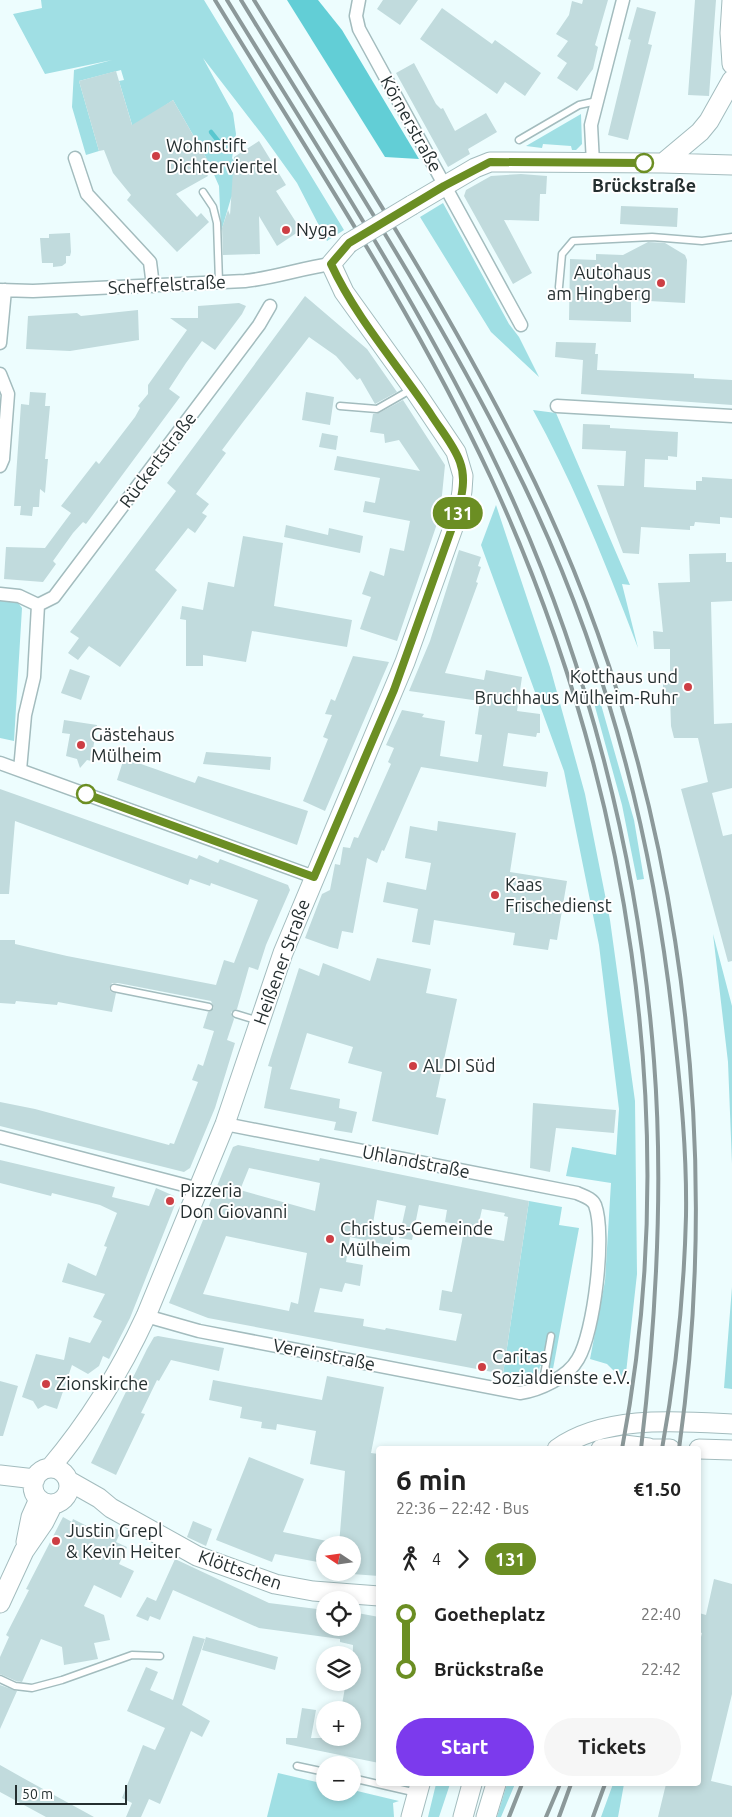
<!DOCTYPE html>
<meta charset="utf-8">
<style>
:root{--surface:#fff;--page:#f6f6f6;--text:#222;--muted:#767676;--accent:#7c3aed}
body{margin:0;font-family:Ubuntu,sans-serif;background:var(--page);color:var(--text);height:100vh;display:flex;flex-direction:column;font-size:19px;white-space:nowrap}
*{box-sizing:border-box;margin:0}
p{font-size:16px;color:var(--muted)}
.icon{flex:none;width:28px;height:28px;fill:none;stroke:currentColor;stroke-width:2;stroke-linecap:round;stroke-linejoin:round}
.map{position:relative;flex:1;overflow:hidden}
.sheet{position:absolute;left:376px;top:1446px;width:325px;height:340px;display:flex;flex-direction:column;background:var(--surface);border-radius:5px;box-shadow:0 2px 8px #0003}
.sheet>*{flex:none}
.badge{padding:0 10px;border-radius:16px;font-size:18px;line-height:32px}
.needle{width:32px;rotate:283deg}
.controls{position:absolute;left:316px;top:1536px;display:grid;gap:10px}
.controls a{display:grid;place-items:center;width:45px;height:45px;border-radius:50%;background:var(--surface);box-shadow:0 2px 8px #0003;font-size:25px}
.scale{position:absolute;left:15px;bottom:12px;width:112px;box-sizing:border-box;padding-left:5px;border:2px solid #252f30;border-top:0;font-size:14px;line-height:18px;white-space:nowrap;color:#252f30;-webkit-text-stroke:4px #fff;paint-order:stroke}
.map>.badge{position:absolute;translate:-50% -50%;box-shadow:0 0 0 2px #fff}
.legs{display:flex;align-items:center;gap:8px;height:55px;padding:0 20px;font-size:16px}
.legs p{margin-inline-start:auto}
.headline{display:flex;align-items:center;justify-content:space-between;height:85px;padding:0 20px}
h1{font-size:28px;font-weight:700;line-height:38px}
.action{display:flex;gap:10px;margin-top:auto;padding:10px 20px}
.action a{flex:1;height:58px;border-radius:30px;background:var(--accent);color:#fff;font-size:20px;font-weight:700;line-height:58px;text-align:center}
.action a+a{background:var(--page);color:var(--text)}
ul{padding:0 20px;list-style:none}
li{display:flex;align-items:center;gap:18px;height:55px;font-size:19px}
li i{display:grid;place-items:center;width:8px;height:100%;margin:0 6px;background:currentColor}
li i::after{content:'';width:12px;height:12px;margin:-6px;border:4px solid;border-radius:50%;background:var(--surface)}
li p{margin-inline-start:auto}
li:first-child i{background:linear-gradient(#0000 50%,currentColor 0)}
li:last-child i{background:linear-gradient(currentColor 50%,#0000 0)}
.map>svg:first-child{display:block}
.green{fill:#a0dfe4}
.forest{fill:#62ced6}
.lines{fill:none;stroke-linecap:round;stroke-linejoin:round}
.stream{stroke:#5ac7cf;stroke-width:4.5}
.building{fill:#c1dbdd;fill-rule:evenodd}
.lane-casing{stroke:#a3bcbe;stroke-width:9}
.street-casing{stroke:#a3bcbe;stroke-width:15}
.secondary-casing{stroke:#a3bcbe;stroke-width:21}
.lane{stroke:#fff;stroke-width:6}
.street{stroke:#fff;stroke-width:12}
.secondary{stroke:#fff;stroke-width:19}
.rail{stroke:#8c999a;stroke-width:4}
.secondary-bridge-casing{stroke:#a3bcbe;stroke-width:21;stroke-linecap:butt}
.secondary-bridge{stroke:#fff;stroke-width:19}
.line-1-casing{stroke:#fff;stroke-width:11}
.line-1{stroke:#6b8e23;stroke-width:8}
.poi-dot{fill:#cd3e44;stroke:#fff;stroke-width:2}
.stop-1-dot{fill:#fff;stroke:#6b8e23;stroke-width:2.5}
.labels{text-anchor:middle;stroke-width:4;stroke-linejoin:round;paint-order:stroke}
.street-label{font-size:18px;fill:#252f30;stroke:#fff}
.poi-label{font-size:18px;fill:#252f30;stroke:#fff;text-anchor:start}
.stop-label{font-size:18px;font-weight:bold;fill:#252f30;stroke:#fff}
</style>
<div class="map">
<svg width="732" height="1817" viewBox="0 0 732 1817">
<rect width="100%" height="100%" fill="#edfdfe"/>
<path class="green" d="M41 0H204L344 230 327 241 297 183 264 137 203 58 233 113 236 134 232 158 244 178 231 198 221 232 219 186 208 161 173 100 133 128 119 81 124 80 121 70 79 81 99 151 86 155 72 107 74 70 112 60 45 74 13 14 42 8Z
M581 114 582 144 576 150H572L571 146 543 144 542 148 526 146Z
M443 203 509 324 519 337 539 377 491 332 420 217Z
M533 410 556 413 630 585 622 584 638 648C607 567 575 486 533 410Z
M496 505 550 667 585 794 610 920 635 1101 637 1274 625 1382 607 1364 590 1359 605 1281 611 1183 566 1176 572 1147 616 1155 619 1109 599 945 564 771 481 545Z
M0 599 16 600 22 608 14 741 0 738Z
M600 701 634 820 644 879 637 880 622 805 594 703Z
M713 934 732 1006V1164L728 1062Z
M529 1201 562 1207 559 1225 579 1228 553 1369 540 1366 538 1375 532 1380 503 1374Z
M732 1287V1389L724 1388Z
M278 1773 325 1784V1792H352L353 1790 399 1801 393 1803 394 1817H267Z
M436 1784H450L439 1817H428Z
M507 1784H515L501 1817H497Z
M613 1784H624L618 1817H601Z"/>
<path class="forest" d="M287 0H318L342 30 419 159 385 157Z"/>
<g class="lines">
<path class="stream" d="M211 132 219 142"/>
</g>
<path class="building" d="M383 0H418L400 25 377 9Z
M583 0H608L595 45 598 47 593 69 577 91 557 78 567 63 557 56 568 41 556 34 569 15 572 1 582 4Z
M695 0H716L709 96 688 95Z
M637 7 656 12 648 44 652 45 628 140 608 135 631 40 628 39Z
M442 8 492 44 495 40 541 73 525 96 505 82 497 94 420 39Z
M414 63 436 104 441 109 443 108 455 131 486 113 497 132 468 149 470 154 448 167 396 73Z
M116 71 132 125 173 100 208 161 202 165 208 176 176 194 197 217 201 213 209 222 177 252 127 200 131 195 113 173 104 150 99 151 79 81Z
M259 141 286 185 276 191 301 230 277 246 259 216 260 254 223 255 222 228 228 210 230 215 234 157Z
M521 174 547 176 546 194H540L539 221 504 220 532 273 513 284 464 196 466 190 491 176Z
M621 206 678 208 677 227 620 224Z
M70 233 71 252 70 256H66V263L62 266 53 267V263H42L40 238H49V234Z
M648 242 665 243 685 255 687 260 685 303 631 300V322L569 320 570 259 596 260V254L623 255Z
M305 296 367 349 397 392 375 404 360 378 357 380 336 356 309 337 243 422 222 450 226 453 196 494 209 504 202 513 207 516 195 533 188 528 155 570 177 590 120 667 89 646 78 660 68 653 79 638 70 632 176 491 167 483Z
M239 303 246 306 242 314 215 350 202 341 186 363 169 389 180 397 86 524 83 522 73 533 53 561 56 564 43 582 4 579 6 547 45 548 71 513 61 506 96 461 99 464 135 417 140 408 138 406 148 394V385L187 330 170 318H198V306Z
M138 310 139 340 70 351 26 349 28 316 77 313 81 316Z
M556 342 596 343 595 354H598L597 370 694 374V378L732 380V405L581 394 583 360 555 357Z
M30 392 46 393 45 406H50L45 459H48L45 493 40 489 39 507H33L32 516 20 515 21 506H14L21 404 29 405Z
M306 392 334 397 330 425 302 420Z
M403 400 445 465 440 515 397 641 360 629 371 597 362 594 370 571 384 576 390 548 404 551 410 521 363 512 365 501 375 503 380 478 334 470 337 456 420 471 399 440 385 443 384 434 370 432 373 414 379 413Z
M583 424 610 425V428L678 432 677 457 668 456V460L645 459 644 487 696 490V481H702V477L732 479V518L720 517V524L695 522 694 526H690V530L641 527 639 554 623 553 597 485 624 486 626 451 582 449Z
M322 433 338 436 336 450 319 447Z
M286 525 328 535 329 528 363 536 360 553 284 537Z
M243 536 283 543 274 606 352 620 347 647 252 631 246 662 203 655V666H186V620L180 619 182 606 203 610 208 582 234 587Z
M459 550 481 557 478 566 481 567 476 582 478 583 445 673 484 680 486 670 522 677 517 711 540 714V733H537L536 737 508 733 503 766 548 772 546 787 421 767 384 851 382 850 377 863 367 858 353 933 342 931 338 949 330 947 305 938 322 894 330 890 335 864 340 865 343 847 350 848 354 837 358 838 391 764 388 762 394 748 386 745 402 710 424 714 422 717 445 721 440 756 478 762 482 735 475 734 480 701 409 691 430 641Z
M726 553V562H732V601L711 602 714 724 732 723V788L712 793 723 836 732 834V961L728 962 681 789 708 782 698 738H674L671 726 670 696H663V677H670V649H654L653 631 663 632 658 583 690 582 689 554Z
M353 656 389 662 325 811 303 801 328 739 323 737 332 715 325 714 331 699 335 701Z
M70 669 90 676 81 700 61 693Z
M64 720 97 725 91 761 87 760 80 768 77 759 66 756 70 734 62 733Z
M206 752 271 757 270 770 203 764Z
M124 758 195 783 198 776 308 811 297 845 117 780Z
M0 789 197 859 199 855 218 863 220 859 288 885 290 890 266 945 258 970 249 967 237 1009 231 1012 234 1019 227 1040 235 1043 215 1108 190 1168 184 1172 0 1126V1102L35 1109 169 1145 170 1143 174 1144 198 1082 192 1080 198 1064 203 1066 214 1031 203 1028 208 1012 214 1008 211 1001 118 983H112L109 988 111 992 116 993 112 1012 58 1002 57 1005 16 1001 15 1004 0 1003V940H15V944L67 956 216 985 224 960 234 963 258 900 211 883 210 886 190 879 188 885 15 821 9 894H0Z
M438 821 516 833 510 872 567 881 557 940 550 939 548 950 513 945 515 933 434 920 430 945 412 942 418 909 383 902 387 882 426 890 431 863 405 858 410 826 437 831Z
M377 958 431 969 426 993 457 999 436 1097 446 1099 438 1135 372 1121 382 1072 348 1063 353 1047 307 1033 290 1089 340 1099 339 1108 357 1112 352 1133 334 1130 336 1122 264 1108 272 1067 268 1066 299 968 319 976 323 963 370 981Z
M533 1103 616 1110 614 1133 556 1128 550 1172 530 1168Z
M238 1145 319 1161 320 1158 529 1201 503 1374 208 1318 169 1303 233 1147ZM249 1168 320 1183 315 1211 240 1190ZM377 1200 406 1206 399 1238 412 1240 419 1205 447 1210 445 1222 465 1226 452 1292 442 1290 439 1310 462 1314 456 1341 386 1328 385 1330 363 1326 364 1319 314 1312 320 1288 342 1292 345 1283 360 1286 363 1265 346 1262 350 1237 392 1246 394 1233 372 1229ZM482 1209 505 1213 504 1216 508 1217 504 1241 476 1236ZM226 1236 307 1253 298 1304 291 1302 289 1311 203 1294Z
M0 1160 115 1187 112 1197 149 1206 156 1188 174 1196 176 1202 130 1318 109 1359 103 1356 99 1366 88 1374 72 1365 57 1409 45 1405 38 1409 33 1401 22 1397 36 1354 64 1360 69 1337 90 1343 102 1321 93 1317 105 1294 62 1282 68 1263 96 1276 107 1247 104 1246 117 1213 100 1205 52 1193 51 1196 0 1183Z
M158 1336 224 1348 219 1371 171 1360 159 1381 157 1380 141 1413 145 1414 116 1475 91 1463 147 1349 154 1337Z
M327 1376 384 1387 371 1453 379 1454V1576L352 1574V1545H339L345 1471 310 1464 316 1431 277 1424 276 1430 261 1428 262 1422 240 1418 242 1407 209 1400 213 1380 322 1400Z
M0 1381 18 1386 3 1436H0Z
M249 1457 304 1479 283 1532 327 1541 323 1563 275 1554 272 1562 216 1540Z
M63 1517 72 1522 73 1519 103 1534 107 1525 121 1531 116 1542 127 1547 119 1564 134 1571 121 1598 94 1585 84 1606 104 1615 110 1640 94 1643 98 1659 64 1665 62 1647 41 1639 22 1682 16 1681 0 1674V1657L9 1637 6 1635 29 1590 26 1589Z
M193 1521 212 1529 206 1546 187 1537Z
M175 1559 269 1603 325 1610V1628H352V1612L379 1617V1763L286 1744V1738H297L302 1708 316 1710 311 1738H352V1710H341L346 1682H352L353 1645 340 1642V1639L259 1628 173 1590 160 1620 150 1616 148 1621 136 1616 147 1597 156 1601Z
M714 1579 732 1584V1694L711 1781 732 1786V1817H658L666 1784H699V1645L702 1633 699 1632V1613L706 1615Z
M193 1636 205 1639 182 1705 210 1721 202 1737 191 1731 160 1804 149 1799 141 1817H126L132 1803 122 1798 143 1745 155 1750 165 1728 127 1711 146 1667 158 1672 150 1690 173 1700Z
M206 1637 278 1657 275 1670 202 1650Z
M0 1685 17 1691 0 1729Z
M0 1765 23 1778 94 1817H46L0 1792Z"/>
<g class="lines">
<defs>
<path id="lane" d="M519 140 579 105 597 101
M203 192 213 207 217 223 219 282
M559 287 562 254 573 241 652 237 702 241 732 237
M340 406 377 409 412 389
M114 988 209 1007
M236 1014 259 1021
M542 1386 551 1336
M0 1679 15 1686 32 1688 62 1680 132 1655 160 1656
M297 1766 325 1772
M352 1778 417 1793"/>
<path id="street" d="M359 0 356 16 359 29 521 325
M75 158 87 194 150 262 153 286
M593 163 591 125 623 0
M0 290 33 291 245 281C274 278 302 268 331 264
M0 343 5 290
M0 374 8 394 3 459 0 466
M557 406 732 416
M0 594 19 596 38 605 34 677 25 715 20 770
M38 605 54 597 259 325 270 306
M0 763 314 877
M0 1137 199 1189
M146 1316 199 1331 520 1393C540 1390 568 1377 578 1359 594 1333 606 1234 595 1205 592 1198 583 1196 577 1193L225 1124"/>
<path id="secondary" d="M732 0 730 33 732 64
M663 163 700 132 709 121 732 80
M412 205 475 168 490 162 663 163 732 165
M557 1449C605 1415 676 1421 732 1424
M601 1449 624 1445 649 1448
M646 1449H670
M699 1449 732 1450
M50 1468C88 1423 121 1370 146 1316L225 1124 283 953 405 662 459 511 462 491 463 476 456 452 415 391 344 292 331 264 349 243
M33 1486a18 18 0 1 1 36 0a18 18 0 1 1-36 0Z
M0 1475 35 1479
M69 1481 99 1498 111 1508 197 1556 275 1584 313 1591 379 1596
M26 1542 31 1517 39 1499
M0 1603 24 1551 44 1522 53 1504
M411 1817 420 1784
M463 1817 472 1784
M486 1817 496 1784"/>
</defs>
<use href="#lane" class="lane-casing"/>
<use href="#street" class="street-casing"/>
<use href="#secondary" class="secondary-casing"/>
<use href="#lane" class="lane"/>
<use href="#street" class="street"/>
<use href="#secondary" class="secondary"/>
<path class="rail" d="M215 0C310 156 414 312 491 478 629 778 684 1122 622 1449
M227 0C321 154 422 307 499 470 586 654 639 859 654 1061 664 1190 656 1321 641 1449
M241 0C334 153 433 303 513 463 602 640 653 834 674 1030 681 1092 687 1154 686 1216 684 1295 676 1372 662 1449
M254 0C346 150 443 298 522 456 674 759 726 1115 679 1449
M509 1817 522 1784
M546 1817 560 1784
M559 1817 571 1784
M593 1817 605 1784"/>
<defs>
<path id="secondary-bridge" d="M349 243 412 205"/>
</defs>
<use href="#secondary-bridge" class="secondary-bridge-casing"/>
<use href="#secondary-bridge" class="secondary-bridge"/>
</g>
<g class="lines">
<defs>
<path id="line-1" d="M86 794 314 877 394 690 458 511C462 495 466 478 460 462 454 445 440 429 430 413 397 364 356 318 331 264L349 243 444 186 490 162 644 163"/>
</defs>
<use href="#line-1" class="line-1-casing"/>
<use href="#line-1" class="line-1"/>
</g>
<g class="poi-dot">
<circle cx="156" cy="156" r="5"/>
<circle cx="286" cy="230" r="5"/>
<circle cx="661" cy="283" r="5"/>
<circle cx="688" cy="687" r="5"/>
<circle cx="81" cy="745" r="5"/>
<circle cx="495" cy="895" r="5"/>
<circle cx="413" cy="1066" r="5"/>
<circle cx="170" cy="1201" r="5"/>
<circle cx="330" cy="1239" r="5"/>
<circle cx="482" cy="1367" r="5"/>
<circle cx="46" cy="1384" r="5"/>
<circle cx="56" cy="1541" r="5"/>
</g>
<g class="stop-1-dot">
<circle cx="644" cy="163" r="9"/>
<circle cx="86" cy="794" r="9"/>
</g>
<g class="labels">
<g class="street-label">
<text transform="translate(411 124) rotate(61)" y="6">Körnerstraße</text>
<text transform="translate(167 285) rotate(-3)" y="6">Scheffelstraße</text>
<text transform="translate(158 460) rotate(-53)" y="6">Rückertstraße</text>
<text transform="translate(282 962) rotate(-70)" y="6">Heißener Straße</text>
<text transform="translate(416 1162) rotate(11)" y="6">Uhlandstraße</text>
<text transform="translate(324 1355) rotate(11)" y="6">Vereinstraße</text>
<text transform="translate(240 1570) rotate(19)" y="6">Klöttschen</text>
</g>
<g class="poi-label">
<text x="166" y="152">Wohnstift<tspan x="166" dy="21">Dichterviertel</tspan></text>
<text x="296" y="236">Nyga</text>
<text x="651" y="279" text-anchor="end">Autohaus<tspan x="651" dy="21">am Hingberg</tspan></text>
<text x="678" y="683" text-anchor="end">Kotthaus und<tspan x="678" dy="21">Bruchhaus Mülheim-Ruhr</tspan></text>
<text x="91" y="741">Gästehaus<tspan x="91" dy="21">Mülheim</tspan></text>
<text x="505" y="891">Kaas<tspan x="505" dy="21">Frischedienst</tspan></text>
<text x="423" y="1072">ALDI Süd</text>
<text x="180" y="1197">Pizzeria<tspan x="180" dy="21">Don Giovanni</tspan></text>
<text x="340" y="1235">Christus-Gemeinde<tspan x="340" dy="21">Mülheim</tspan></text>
<text x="492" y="1363">Caritas<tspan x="492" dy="21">Sozialdienste e.V.</tspan></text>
<text x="56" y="1390">Zionskirche</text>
<text x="66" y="1537">Justin Grepl<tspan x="66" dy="21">&amp; Kevin Heiter</tspan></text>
</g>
<g class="stop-label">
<text x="644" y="192">Brückstraße</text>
</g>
</g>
</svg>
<div class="controls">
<a><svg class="needle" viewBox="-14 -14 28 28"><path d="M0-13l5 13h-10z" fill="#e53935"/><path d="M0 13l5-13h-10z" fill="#767676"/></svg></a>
<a><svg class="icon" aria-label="locate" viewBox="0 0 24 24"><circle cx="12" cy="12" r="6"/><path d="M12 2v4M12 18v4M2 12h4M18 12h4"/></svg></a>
<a><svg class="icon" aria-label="layers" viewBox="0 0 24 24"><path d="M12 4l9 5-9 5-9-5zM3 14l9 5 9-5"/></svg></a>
<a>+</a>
<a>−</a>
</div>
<div class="scale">50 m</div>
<b class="badge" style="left:458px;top:513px;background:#6b8e23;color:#fff">131</b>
<section class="sheet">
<div class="headline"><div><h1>6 min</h1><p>22:36 – 22:42 · Bus</p></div><b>€1.50</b></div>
<div class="legs"><svg class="icon" aria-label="walk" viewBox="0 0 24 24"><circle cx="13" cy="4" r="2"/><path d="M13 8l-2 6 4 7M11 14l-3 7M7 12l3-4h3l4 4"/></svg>4<svg class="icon" aria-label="forward" viewBox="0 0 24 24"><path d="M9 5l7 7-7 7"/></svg><b class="badge" style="background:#6b8e23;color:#fff">131</b></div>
<ul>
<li><i style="color:#6b8e23"></i><b>Goetheplatz</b><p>22:40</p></li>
<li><i style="color:#6b8e23"></i><b>Brückstraße</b><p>22:42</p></li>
</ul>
<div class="action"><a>Start</a><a>Tickets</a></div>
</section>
</div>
